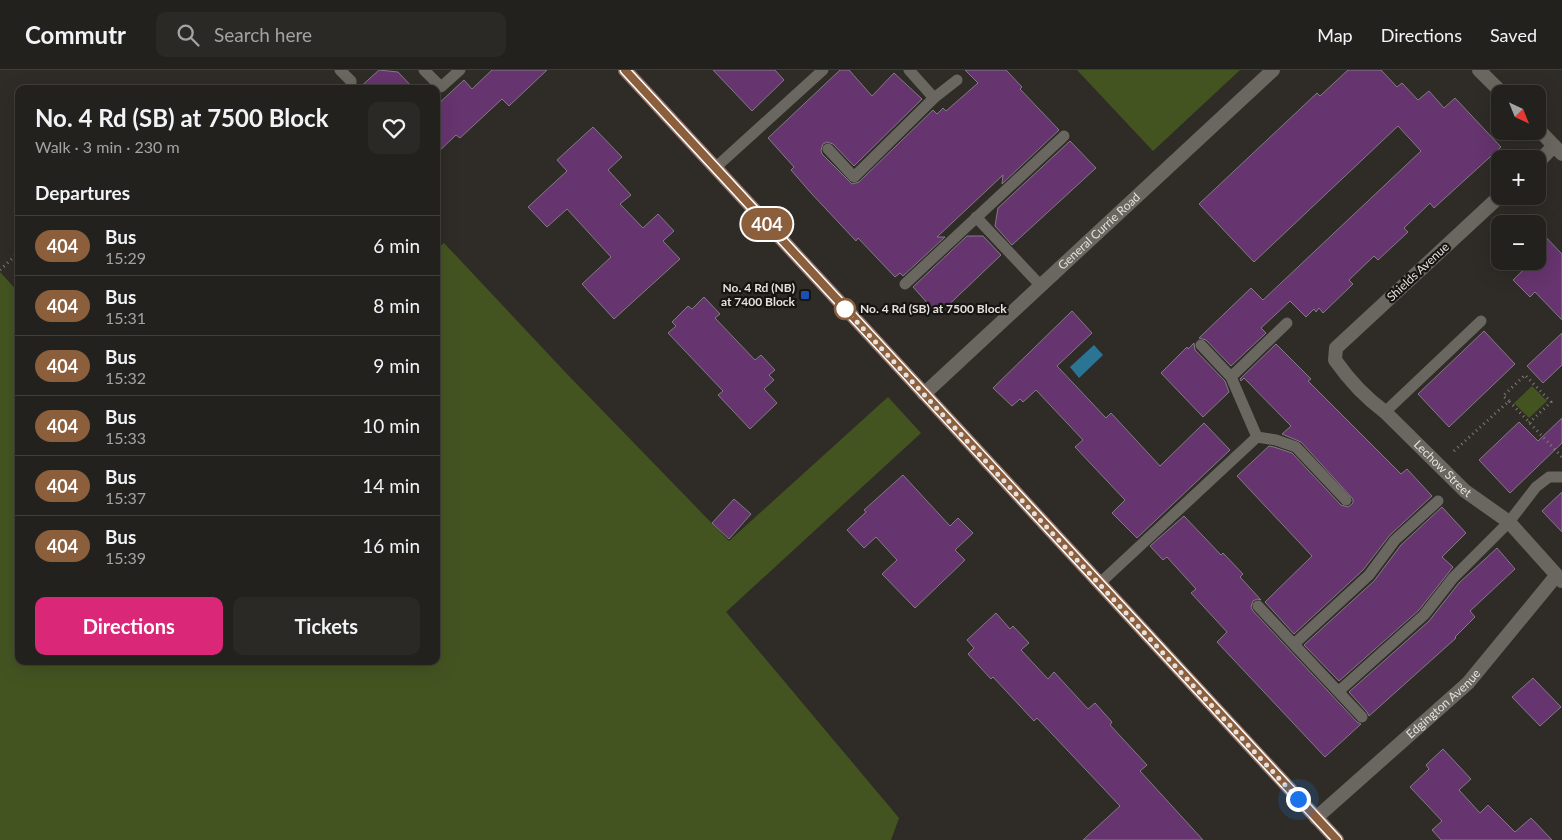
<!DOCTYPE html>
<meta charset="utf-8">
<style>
:root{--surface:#23211d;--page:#2b2926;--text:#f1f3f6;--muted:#a3a3a4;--line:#403e3b;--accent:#db2777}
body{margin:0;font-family:Lato,sans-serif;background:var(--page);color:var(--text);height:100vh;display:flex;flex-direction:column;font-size:19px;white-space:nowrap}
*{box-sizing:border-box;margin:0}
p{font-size:16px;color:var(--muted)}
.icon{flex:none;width:28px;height:28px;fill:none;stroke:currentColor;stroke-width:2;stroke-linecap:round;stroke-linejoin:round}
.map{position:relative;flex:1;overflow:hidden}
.details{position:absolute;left:15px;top:15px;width:425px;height:580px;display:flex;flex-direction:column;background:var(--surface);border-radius:10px;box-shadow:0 5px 20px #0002,0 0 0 1px var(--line)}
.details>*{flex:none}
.badge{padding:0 10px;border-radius:16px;font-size:18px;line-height:32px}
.needle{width:32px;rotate:137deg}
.buttons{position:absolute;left:1491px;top:15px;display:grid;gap:10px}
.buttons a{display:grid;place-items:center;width:55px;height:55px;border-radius:10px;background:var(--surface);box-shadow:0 5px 20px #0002,0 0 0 1px var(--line);font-size:25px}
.you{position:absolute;width:25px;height:25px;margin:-12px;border:4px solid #fff;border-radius:50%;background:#1a73e8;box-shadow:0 0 0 8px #1a73e833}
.map>.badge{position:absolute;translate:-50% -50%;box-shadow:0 0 0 2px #fff}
h2{padding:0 20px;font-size:19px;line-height:45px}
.round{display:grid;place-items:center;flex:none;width:52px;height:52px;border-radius:10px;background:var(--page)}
.headline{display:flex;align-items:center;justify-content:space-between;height:85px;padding:0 20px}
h1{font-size:24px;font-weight:700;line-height:38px}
.action{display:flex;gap:10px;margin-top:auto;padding:10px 20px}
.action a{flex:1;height:58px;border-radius:10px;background:var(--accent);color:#fff;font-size:20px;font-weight:700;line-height:58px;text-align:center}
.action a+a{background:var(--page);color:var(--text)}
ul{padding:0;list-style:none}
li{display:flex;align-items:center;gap:15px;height:60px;padding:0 20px;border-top:1px solid var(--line)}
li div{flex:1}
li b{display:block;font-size:19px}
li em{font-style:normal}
li .badge{min-width:55px;font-weight:700;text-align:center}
header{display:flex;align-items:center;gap:30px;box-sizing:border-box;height:70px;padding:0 25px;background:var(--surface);border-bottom:1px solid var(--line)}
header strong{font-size:24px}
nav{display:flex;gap:28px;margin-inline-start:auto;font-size:18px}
.search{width:350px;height:45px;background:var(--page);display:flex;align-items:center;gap:12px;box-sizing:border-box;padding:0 18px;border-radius:10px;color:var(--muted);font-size:19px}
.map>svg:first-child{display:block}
.green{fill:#445421}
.water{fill:#2c7494}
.building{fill:#66346e;stroke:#817c82}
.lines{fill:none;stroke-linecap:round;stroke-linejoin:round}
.path{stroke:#7f7c78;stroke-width:3;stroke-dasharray:1 4;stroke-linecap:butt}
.service{stroke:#6a6660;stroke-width:11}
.minor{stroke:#6a6660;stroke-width:14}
.secondary{stroke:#937266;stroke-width:14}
.line-casing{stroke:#fff;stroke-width:11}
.line{stroke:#8b5e3c;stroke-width:8}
.walk{stroke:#e4e1de;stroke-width:5;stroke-dasharray:0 9}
.transit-dot{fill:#1a4fb4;stroke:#161512;stroke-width:2}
.stop-dot{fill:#fff;stroke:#8b5e3c;stroke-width:2.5}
.labels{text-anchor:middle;stroke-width:4.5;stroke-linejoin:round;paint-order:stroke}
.street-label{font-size:12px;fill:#e4e1de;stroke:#161512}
.poi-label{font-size:12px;font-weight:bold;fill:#e4e1de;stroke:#161512;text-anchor:end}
.stop-label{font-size:12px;font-weight:bold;fill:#e4e1de;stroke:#161512;text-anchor:start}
</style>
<header>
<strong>Commutr</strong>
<div class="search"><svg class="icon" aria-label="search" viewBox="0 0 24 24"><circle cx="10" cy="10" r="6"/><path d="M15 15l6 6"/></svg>Search here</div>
<nav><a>Map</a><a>Directions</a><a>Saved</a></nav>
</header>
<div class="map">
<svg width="1562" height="770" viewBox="0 0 1562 770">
<rect width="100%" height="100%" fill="#2f2c27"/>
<path class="green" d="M1077 0H1240L1153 81Z
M444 173 567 304 729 471 888 327 921 363 726 542 899 748 891 770H0V202L19 223V591H436V180Z
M1532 316 1547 331 1529 348 1514 333Z"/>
<path class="water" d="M1094 275 1103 285 1079 308 1070 297Z"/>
<path class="building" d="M379 0 398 2 414 19H358Z
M492 0H547L509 36 502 29 460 68 456 65 436 84V36L464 10 472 19Z
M713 0H775L784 10 752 41Z
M840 0H849L872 26 894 3 922 29 854 96 833 74 827 72 823 74 821 80 822 84 852 114 859 112 933 40 937 44 943 38 946 41 978 13 965 0H1006L1022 17 1020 19 1059 60 1002 114 1003 105 937 167H945L903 206 900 203 895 207 858 168 856 171 811 123 791 100 794 97 768 68Z
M1348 0H1381L1397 17 1402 13 1418 30 1429 21 1444 38 1455 28 1501 77 1434 138 1430 133 1404 158 1408 162 1378 190 1374 186 1349 210 1353 214 1323 243 1319 238 1316 242 1314 239 1306 247 1290 231 1261 258 1266 263 1231 296 1206 270 1199 268 1251 218 1263 230 1421 81 1398 56 1254 192 1199 134 1317 23 1320 26Z
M593 57 622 87 608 100 631 125 620 134 643 158 658 144 674 161 663 171 680 189 614 249 582 214 611 187 567 139 547 157 528 137 567 101 557 90Z
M1070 71 1096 98 1012 175 995 156 998 138Z
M1538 159 1562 184V250L1535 222 1530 227 1513 210 1533 191H1538Z
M967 166H983L1001 185 938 245 913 217Z
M704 227 720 244 715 248 755 290 761 285 775 300 769 305 774 310 764 319 777 333 750 359 718 325 723 321 668 263 676 256 672 252 688 236 692 239Z
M1072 241 1092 263 1057 296 1106 348 1111 343 1160 396 1204 353 1230 380 1137 468 1112 443 1125 430 1075 377 1083 370 1036 320 1023 332 1020 329 1012 336 993 318Z
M1484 261 1515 294 1449 357 1418 324Z
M1562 263V295L1543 313 1527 296Z
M1194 273 1195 280 1225 311 1229 322 1203 347 1161 303 1187 277 1188 279Z
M1276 274 1311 309 1308 311 1401 404 1407 399 1432 426 1390 465 1363 500 1294 564 1265 532 1312 486 1237 406 1269 376 1274 377 1292 383 1341 435 1348 437 1353 433V429L1301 372 1282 364 1291 356 1244 308 1241 311 1240 309Z
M1562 348V373L1510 423 1479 390 1519 352 1538 371Z
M903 405 950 456 958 448 973 463 955 480 965 490 915 538 882 504 897 490 876 467 864 478 847 460 866 442 864 440Z
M1562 422V462L1542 441Z
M734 429 751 444 729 469 712 453Z
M1442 437 1466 463 1442 487 1453 497 1419 540 1339 611 1304 575 1374 511 1401 475Z
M1184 446 1221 485 1223 483 1243 504 1240 507 1261 530 1257 529 1253 531 1251 537 1253 541 1357 652 1361 654 1325 687 1217 572 1227 562 1191 523 1196 519 1167 487 1163 490 1150 476Z
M1497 478 1515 499 1470 541 1475 547 1455 567 1456 568 1369 646 1367 642 1349 622 1429 551 1459 513Z
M996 543 1010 559 1013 556 1029 573 1021 580 1048 609 1054 602 1088 639 1095 633 1112 652 1110 655 1147 695 1140 701 1203 770H1083L1120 736 1037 648 1034 651 993 607 991 609 968 584 974 578 967 570Z
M1533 608 1561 637 1540 656 1512 627Z
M1443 679 1471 709 1459 720 1480 743 1488 735 1515 762 1531 748 1552 770H1441L1432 760 1442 751 1410 717 1429 699 1426 695Z"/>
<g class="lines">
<path class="path" d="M190 19 195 14
M0 200 19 182
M1509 331 1503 326 1525 305 1551 332 1529 353
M1454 381 1509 331 1562 387"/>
<path class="service" d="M340 0 351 11V19
M424 0 441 17 460 0
M909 0 934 28
M828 79 854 107 934 28 957 10
M715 98 823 0
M976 147 1041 216
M905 214 1064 66
M1201 275 1231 307 1257 367 1276 370 1296 377 1346 430
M1231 307 1287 253
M1385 342 1481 251
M1100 513 1257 367
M1258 536 1362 647
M1294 574 1369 505 1395 470 1438 431
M1339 621 1424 545 1453 508 1509 452 1536 417 1549 407H1562"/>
<g class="minor">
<path d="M1479 0 1503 24"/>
<path d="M1538 59 1562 84"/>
<path d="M1538 92 1554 76"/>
<path id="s1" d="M1500 126 1336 278 1335 290C1349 310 1366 328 1385 342L1465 421 1509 452 1562 511"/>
<path id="s2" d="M924 324 1273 0"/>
<path id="s3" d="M1316 748 1468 613 1556 506"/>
</g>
<path class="secondary" d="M625 0 1337 770"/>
</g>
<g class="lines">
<defs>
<path id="line" d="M625 0 1337 770"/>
</defs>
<use href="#line" class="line-casing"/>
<use href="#line" class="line"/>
<path class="walk" d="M845 239 1298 729"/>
</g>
<rect class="transit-dot" x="800" y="220" width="10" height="10" rx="2.5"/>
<circle class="stop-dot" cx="845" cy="239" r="10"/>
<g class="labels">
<g class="street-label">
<text dy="4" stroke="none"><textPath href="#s2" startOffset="239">General Currie Road</textPath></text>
<text transform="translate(1418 202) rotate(-43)" y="4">Shields Avenue</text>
<text dy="4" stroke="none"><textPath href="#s1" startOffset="389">Lechow Street</textPath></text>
<text dy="4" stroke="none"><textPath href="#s3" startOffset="171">Edgington Avenue</textPath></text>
</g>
<g class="poi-label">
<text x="795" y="222">No. 4 Rd (NB)<tspan x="795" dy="14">at 7400 Block</tspan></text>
</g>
<g class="stop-label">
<text x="860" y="243">No. 4 Rd (SB) at 7500 Block</text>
</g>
</g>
</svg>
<div class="buttons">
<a><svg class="needle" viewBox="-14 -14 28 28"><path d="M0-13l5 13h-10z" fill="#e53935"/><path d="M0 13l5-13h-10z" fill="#a3a3a4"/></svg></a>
<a>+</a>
<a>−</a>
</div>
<div class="you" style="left:1298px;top:729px"></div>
<b class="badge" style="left:767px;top:154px;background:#8b5e3c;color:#fff">404</b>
<section class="details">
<div class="headline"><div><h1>No. 4 Rd (SB) at 7500 Block</h1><p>Walk · 3 min · 230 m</p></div><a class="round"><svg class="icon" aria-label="heart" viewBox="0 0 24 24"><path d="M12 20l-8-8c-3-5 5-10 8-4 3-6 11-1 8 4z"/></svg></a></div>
<h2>Departures</h2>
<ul>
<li><span class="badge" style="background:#8b5e3c;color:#fff">404</span><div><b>Bus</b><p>15:29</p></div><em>6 min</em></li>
<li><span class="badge" style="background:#8b5e3c;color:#fff">404</span><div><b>Bus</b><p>15:31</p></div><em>8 min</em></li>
<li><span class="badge" style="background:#8b5e3c;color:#fff">404</span><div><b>Bus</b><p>15:32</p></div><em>9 min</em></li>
<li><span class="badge" style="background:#8b5e3c;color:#fff">404</span><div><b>Bus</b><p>15:33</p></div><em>10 min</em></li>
<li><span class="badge" style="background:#8b5e3c;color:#fff">404</span><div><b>Bus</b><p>15:37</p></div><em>14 min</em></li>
<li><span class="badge" style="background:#8b5e3c;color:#fff">404</span><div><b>Bus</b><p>15:39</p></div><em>16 min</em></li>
</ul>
<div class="action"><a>Directions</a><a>Tickets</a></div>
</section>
</div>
